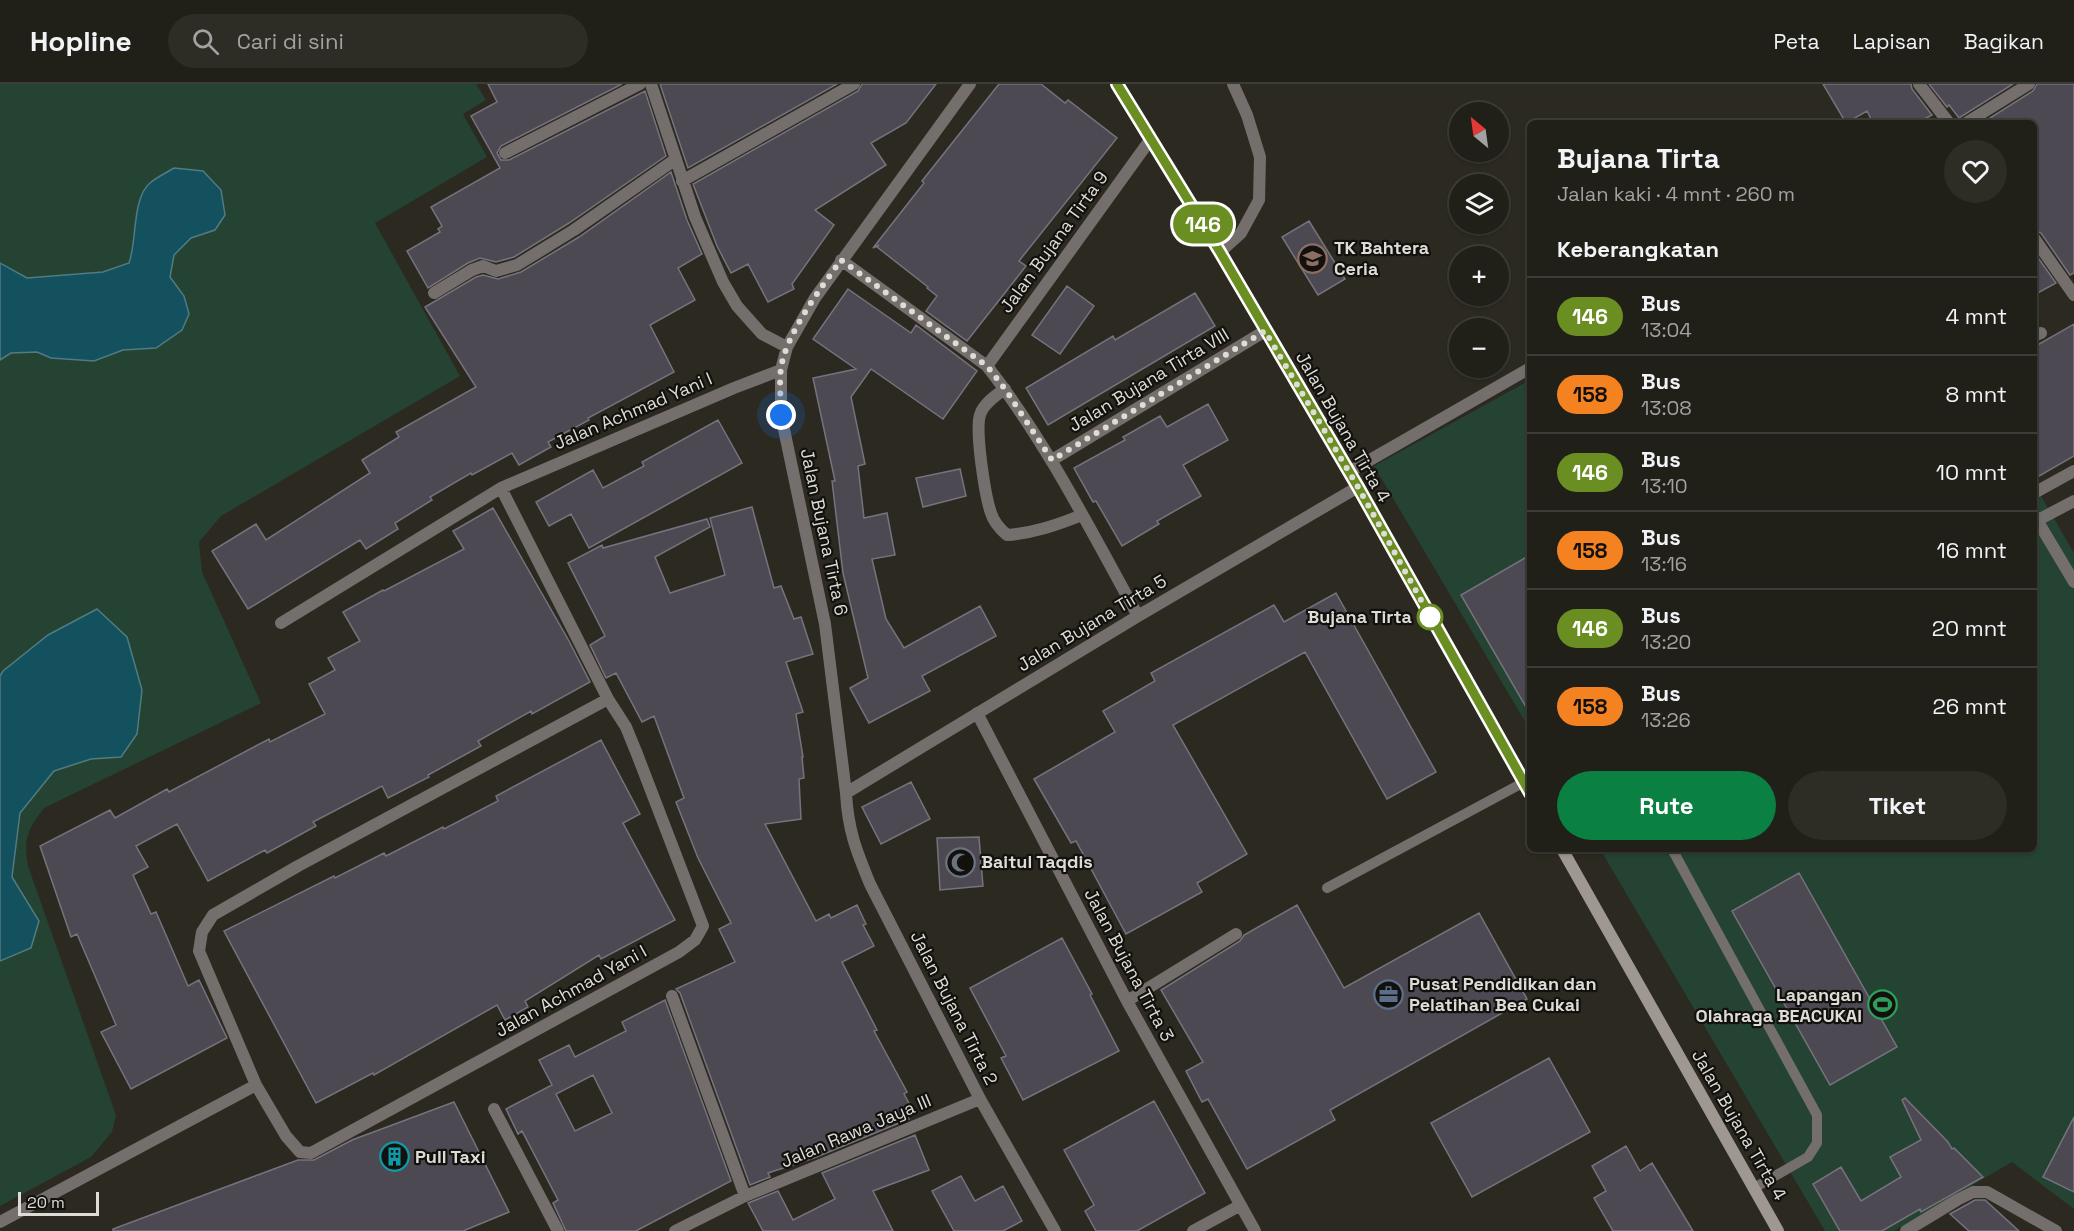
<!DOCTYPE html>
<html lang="id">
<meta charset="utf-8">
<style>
:root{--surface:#201f18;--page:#2d2c25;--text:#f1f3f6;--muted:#a2a2a2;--line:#3d3d37;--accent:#0b8043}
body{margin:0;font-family:"Space Grotesk",sans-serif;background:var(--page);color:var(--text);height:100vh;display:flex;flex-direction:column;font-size:22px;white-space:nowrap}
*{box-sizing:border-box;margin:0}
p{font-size:20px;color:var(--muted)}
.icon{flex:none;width:33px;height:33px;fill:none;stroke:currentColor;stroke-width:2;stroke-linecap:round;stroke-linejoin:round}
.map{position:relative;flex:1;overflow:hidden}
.drawer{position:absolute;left:1527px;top:36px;width:510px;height:732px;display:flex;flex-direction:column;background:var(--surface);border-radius:9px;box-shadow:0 2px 4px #0004,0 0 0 2px var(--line)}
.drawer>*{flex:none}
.badge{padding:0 12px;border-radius:20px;font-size:21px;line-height:39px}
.needle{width:39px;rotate:331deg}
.controls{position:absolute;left:1449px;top:18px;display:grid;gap:12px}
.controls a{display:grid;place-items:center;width:60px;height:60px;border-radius:50%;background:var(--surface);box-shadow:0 2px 4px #0004,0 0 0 2px var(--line);font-size:30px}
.scale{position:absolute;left:18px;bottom:15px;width:81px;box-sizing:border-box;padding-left:6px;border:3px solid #dedcd6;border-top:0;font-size:16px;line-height:21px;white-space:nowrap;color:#dedcd6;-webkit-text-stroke:4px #12110d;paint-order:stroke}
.you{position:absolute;width:30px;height:30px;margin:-15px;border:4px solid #fff;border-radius:50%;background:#1a73e8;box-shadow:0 0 0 9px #1a73e833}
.map>.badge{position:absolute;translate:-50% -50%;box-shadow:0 0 0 3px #fff}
h2{padding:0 30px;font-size:22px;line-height:54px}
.round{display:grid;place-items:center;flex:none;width:63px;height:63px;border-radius:32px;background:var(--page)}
.head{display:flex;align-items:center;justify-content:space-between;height:102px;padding:0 30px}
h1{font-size:28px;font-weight:700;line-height:45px}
.cta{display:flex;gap:12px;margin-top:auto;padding:12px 30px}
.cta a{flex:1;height:69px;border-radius:36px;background:var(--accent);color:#fff;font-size:24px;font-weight:700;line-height:69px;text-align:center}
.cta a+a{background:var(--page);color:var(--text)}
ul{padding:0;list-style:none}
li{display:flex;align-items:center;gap:18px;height:78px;padding:0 30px;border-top:2px solid var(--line)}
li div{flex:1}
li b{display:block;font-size:22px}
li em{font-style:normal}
li .badge{min-width:66px;font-weight:700;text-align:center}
header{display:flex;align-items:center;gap:36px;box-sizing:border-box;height:84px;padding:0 30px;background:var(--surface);border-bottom:2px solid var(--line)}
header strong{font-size:28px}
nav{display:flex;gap:33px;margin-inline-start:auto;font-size:21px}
.search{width:420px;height:54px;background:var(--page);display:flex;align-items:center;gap:15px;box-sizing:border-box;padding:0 21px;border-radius:33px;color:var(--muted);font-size:22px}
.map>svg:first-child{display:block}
.green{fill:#244332}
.water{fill:#14515e;stroke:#517b82;stroke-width:1.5}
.building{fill:#4c4953;stroke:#76737d;stroke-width:1.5;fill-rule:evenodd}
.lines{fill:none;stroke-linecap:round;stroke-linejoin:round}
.lane{stroke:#746f6c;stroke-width:10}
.street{stroke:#746f6c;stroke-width:12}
.secondary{stroke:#9e9792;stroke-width:12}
.line-casing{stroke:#fff;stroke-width:14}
.line{stroke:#6b8e23;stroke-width:9}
.walk{stroke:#dedcd6;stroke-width:6;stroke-dasharray:0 10.8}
.stop-dot{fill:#fff;stroke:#6b8e23;stroke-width:3}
.labels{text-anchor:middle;stroke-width:4.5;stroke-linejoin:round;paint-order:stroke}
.street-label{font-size:18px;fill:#dedcd6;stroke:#12110d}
.poi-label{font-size:18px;font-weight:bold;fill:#dedcd6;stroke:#12110d;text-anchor:start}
.stop-label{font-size:18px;font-weight:bold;fill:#dedcd6;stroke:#12110d;text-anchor:end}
</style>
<header>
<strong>Hopline</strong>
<div class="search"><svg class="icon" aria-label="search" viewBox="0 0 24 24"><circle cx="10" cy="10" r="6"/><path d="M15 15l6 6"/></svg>Cari di sini</div>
<nav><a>Peta</a><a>Lapisan</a><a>Bagikan</a></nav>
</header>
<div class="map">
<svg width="2074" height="1147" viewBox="0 0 2074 1147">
<rect width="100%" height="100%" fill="#2b2920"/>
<path class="green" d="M0 0H476L486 16 463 30 487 73 375 139 460 292 221 432 199 458 202 488 261 619 44 724C28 745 23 754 28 782L116 1031 112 1048 91 1073 0 1122Z
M1530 296V646L1374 382Z
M2034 400 2074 469V1125L2012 1078 1894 1147H1825L1600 765H2034Z"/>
<path class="water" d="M174 84 203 87 221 106 225 131 215 146 191 154 174 171 170 193 184 212 189 230 182 246 156 264 123 266 94 277 51 274 37 268 11 269 0 276V179L27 194 103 188 129 179C137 157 132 114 150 99 157 93 166 89 174 84Z
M97 525 127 553 142 606 137 650 121 673 91 675 54 687 20 729 12 793 39 837 31 864 0 877V592L3 587 48 551Z"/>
<path class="building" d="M488 0H622L501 62 497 69 501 76H509L645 7 666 72 569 139 514 173 496 178 480 174 468 179 428 204 407 167 440 148 438 145 442 142 431 123 500 84 471 32 497 18Z
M660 0H837L688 84Z
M862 0H936L906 39 871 59 886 81 815 126 834 141 792 200 794 205 768 218 748 180 731 189 717 162 693 100 858 7Z
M999 0H1041L1065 19 1068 16 1117 54 1019 177 1026 182 967 257 926 227 937 212 927 204 928 203 877 163 879 161 873 164 924 99 922 97Z
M1823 0H1911L1912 5 1932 31 1917 39H1873L1867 27 1846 39Z
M1929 0H2013L1959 34 1949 21 1947 23Z
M2037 0H2074V189L2070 191 2041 149 2034 146V39H1982L2033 7Z
M671 88 687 136 702 170 678 184 695 216 650 241 674 288 588 334 589 336 548 358 551 363 519 381 512 369 472 391 471 389 430 413 432 416 395 439 398 445 366 465 360 456 248 525 212 467 256 440 266 456 370 389 362 376 399 353 396 348 476 303 425 223 476 193 483 191 498 195 521 188 579 153Z
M1309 137 1345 195 1318 211 1282 153Z
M2034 168 2056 199 2034 211Z
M1067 202 1094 222 1060 270 1032 251Z
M848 205 911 249 916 241 977 287 943 335 871 285 851 313 865 380 858 382 864 434 887 429 895 471 872 475 886 535 904 564 980 522 996 552 922 592 930 607 869 639 850 604 868 594 843 489 832 397H835L813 294 856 285 813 255Z
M1195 209 1215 242 1048 341 1026 304 1113 252 1115 256Z
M2074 240V372L2034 395V263Z
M1208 320 1228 356 1183 381 1201 412 1157 437 1159 440 1122 462 1096 417 1093 418 1074 384 1125 356 1123 353 1160 332 1167 343Z
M718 336 742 379 589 464 571 430 549 442 536 418 593 386 603 404 644 382 642 378Z
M960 385 966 412 923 423 916 394Z
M752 423 774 504 781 502 794 535 801 533 813 570 786 578 803 628 796 630 803 673H802L804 694 799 695 801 735 765 740 816 837 829 830 831 834 857 821 866 840 863 841 874 862 842 878 877 946 874 947 907 1008 904 1010 911 1023 905 1026 909 1035 814 1074 768 1089 770 1093 750 1101 680 909 676 905 735 878 719 845 731 839 698 774 676 718 684 714 654 632 642 638 616 589 606 594 590 561 605 552 568 479 602 461 603 464 707 435 710 443 655 473 670 509 725 491 710 434Z
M493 424 569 557 590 598 532 630 531 627 478 657 481 662 428 691 429 693 388 714 382 702 313 738 316 742 267 769 265 766 208 797 177 740 136 762 148 783 133 791 151 830 156 828 188 902 199 896 227 954 131 1005 101 948 116 941 77 850 71 853 40 762 110 726 115 734 167 705 169 708 269 655 270 658 325 630 309 600 335 586 328 574 360 557 343 528 383 506 384 507 464 465 453 447Z
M1530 471V630L1461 511Z
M1336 509 1436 688 1387 715 1305 568 1173 641 1247 770 1197 799 1202 808 1126 850 1076 757 1071 759 1034 695 1115 648 1103 627 1155 597 1151 589 1274 521 1284 538Z
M601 656 640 730 623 739 675 836 601 875 599 871 525 917 528 923 505 936 497 921 374 991 373 989 316 1019 224 847 334 792 335 794 384 769 386 772 443 743 444 745 498 717 496 712Z
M911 698 930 735 881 760 862 723Z
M979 753 983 802 940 806 937 754Z
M1799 789 1897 963 1830 1001 1732 827Z
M1297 821 1344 904 1479 829 1527 915 1330 1026 1335 1036 1247 1085 1208 1015 1202 1018 1186 987 1203 978 1161 906 1240 857 1244 851Z
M1062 854 1092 910 1090 911 1119 967 1023 1016 1001 974 1006 972 970 904Z
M665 916 731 1097 636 1147H566L553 1119 558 1116 522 1047 518 1050 506 1025 552 1001 539 976 569 961 575 973 626 947 622 938ZM593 991 612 1029 575 1047 556 1010Z
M1549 974 1590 1048 1472 1113 1431 1039Z
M1905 1014 1948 1058 1952 1065 1954 1064 1983 1093 1921 1128 1920 1125 1882 1147H1840L1813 1100 1841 1083 1861 1117 1901 1093 1890 1073 1921 1056 1902 1016Z
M1154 1017 1205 1109 1137 1147H1096L1085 1127 1094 1121 1064 1066Z
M454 1018 509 1128 463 1147H113V1145L298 1076H314L352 1056Z
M2074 1033V1108L2043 1093Z
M915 1051 929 1086 873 1107 893 1147H763L748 1119 778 1107 793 1136 835 1115 822 1089Z
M1626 1062 1640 1087 1652 1079 1693 1147H1613L1594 1114 1606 1107 1592 1082Z
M961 1092 975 1117 1003 1102 1022 1137 1003 1147H954L932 1107Z
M1975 1116H1985L2019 1147H1969L1950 1130Z"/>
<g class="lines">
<path class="lane" d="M1672 765 1817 1031V1059L1808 1073 1754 1104
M1327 804 1530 695"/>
<path class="street" d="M651 0 695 133 723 198 737 222 762 250 787 263
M970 0 815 214 787 263 781 286V331L825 540 846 709C848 746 856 766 870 800L980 1015 1055 1147
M1919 0 1949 39
M1966 39 2029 0
M505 69 640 0
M682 97 854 0
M2034 154 2074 211
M1220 168 1241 149 1259 116 1260 73 1247 31 1233 0
M841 176 987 282C1047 359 1091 447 1138 532
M434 209 472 186 483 182 496 187 517 181 574 146 676 75
M2034 252 2041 249
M987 282 1150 56
M1005 305C996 311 983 320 980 331 975 347 985 412 991 429 994 439 1000 445 1007 451 1034 449 1057 441 1082 431
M1052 376 1265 247
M1349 388 1530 284
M2034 409 2074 387
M2034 431 2074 498
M2038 436 2074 417
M281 539 501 404 734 304 781 286
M977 629 1127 917 1255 1147
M846 709 1138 532 1358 403
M672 912 745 1112
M1127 917 1236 850
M256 1001 286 1052 300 1068 311 1069 679 868 695 856 703 842 637 670 626 643 608 615
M494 1025 558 1147
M0 1138 256 1001 199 867 202 848 213 831 298 782 608 615 501 404
M675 1147 745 1112 980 1015
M1193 1147 1239 1122
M1906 1147 1957 1116 1973 1108H1987L2056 1147"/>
<path class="secondary" d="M1117 0 1220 168 1358 403 1530 709
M1562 765 1778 1147"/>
</g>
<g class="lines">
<defs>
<path id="line" d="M1117 0 1220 168 1358 403 1530 709"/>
</defs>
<use href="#line" class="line-casing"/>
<use href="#line" class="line"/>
<path class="walk" d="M781 331C781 316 779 299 781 284 786 250 821 204 841 176L987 282 1005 305 1052 376 1265 247 1358 403 1435 541 1430 533"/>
</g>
<defs>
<symbol id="school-ring" viewBox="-11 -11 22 22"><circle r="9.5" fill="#12110d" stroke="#8d6e63" stroke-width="1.5"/><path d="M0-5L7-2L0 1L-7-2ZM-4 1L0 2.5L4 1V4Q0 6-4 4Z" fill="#8d6e63"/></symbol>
<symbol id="mosque-ring" viewBox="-11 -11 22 22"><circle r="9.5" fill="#12110d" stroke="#6b7280" stroke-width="1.5"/><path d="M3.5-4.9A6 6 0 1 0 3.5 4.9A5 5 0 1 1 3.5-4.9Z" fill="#6b7280"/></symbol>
<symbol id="office-ring" viewBox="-11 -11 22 22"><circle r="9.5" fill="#12110d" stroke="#5c6f8a" stroke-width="1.5"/><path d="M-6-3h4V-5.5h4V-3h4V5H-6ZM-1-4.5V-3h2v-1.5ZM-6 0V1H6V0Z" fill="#5c6f8a"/></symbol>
<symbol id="stadium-ring" viewBox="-11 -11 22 22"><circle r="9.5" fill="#12110d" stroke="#2e9e5b" stroke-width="1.5"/><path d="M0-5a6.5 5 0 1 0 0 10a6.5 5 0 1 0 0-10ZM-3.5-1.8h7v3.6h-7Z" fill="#2e9e5b"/></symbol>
<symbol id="building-ring" viewBox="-11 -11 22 22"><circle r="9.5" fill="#12110d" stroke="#0f9aa8" stroke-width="1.5"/><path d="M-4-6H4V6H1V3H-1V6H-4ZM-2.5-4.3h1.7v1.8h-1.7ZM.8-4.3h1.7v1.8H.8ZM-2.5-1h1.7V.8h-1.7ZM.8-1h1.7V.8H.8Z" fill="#0f9aa8"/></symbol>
</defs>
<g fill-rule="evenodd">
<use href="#school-ring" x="1296" y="158" width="33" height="33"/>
<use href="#mosque-ring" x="944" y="762" width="33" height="33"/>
<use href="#office-ring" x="1372" y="894" width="33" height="33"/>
<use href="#stadium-ring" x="1866" y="904" width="33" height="33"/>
<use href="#building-ring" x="378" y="1056" width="33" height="33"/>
</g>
<circle class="stop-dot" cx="1430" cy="533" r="12"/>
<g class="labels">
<g class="street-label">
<text transform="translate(1054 158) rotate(-54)" y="6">Jalan Bujana Tirta 9</text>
<text transform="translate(1149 296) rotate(-31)" y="6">Jalan Bujana Tirta VIII</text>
<text transform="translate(633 327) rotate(-23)" y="6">Jalan Achmad Yani I</text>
<text transform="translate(1343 343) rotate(60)" y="6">Jalan Bujana Tirta 4</text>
<text transform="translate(824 448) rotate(78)" y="6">Jalan Bujana Tirta 6</text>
<text transform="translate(1092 539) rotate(-31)" y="6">Jalan Bujana Tirta 5</text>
<text transform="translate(1129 881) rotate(62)" y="6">Jalan Bujana Tirta 3</text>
<text transform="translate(571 907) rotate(-29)" y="6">Jalan Achmad Yani I</text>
<text transform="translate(954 924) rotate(63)" y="6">Jalan Bujana Tirta 2</text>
<text transform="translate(1739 1041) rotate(60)" y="6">Jalan Bujana Tirta 4</text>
<text transform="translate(856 1047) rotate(-23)" y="6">Jalan Rawa Jaya III</text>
</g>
<g class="poi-label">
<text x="1334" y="170">TK Bahtera<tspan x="1334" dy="21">Ceria</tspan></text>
<text x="981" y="784">Baitul Taqdis</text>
<text x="1409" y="906">Pusat Pendidikan dan<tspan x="1409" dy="21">Pelatihan Bea Cukai</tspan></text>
<text x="1862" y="917" text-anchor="end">Lapangan<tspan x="1862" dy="21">Olahraga BEACUKAI</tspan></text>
<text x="415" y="1079">Pull Taxi</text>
</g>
<g class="stop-label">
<text x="1412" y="539">Bujana Tirta</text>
</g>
</g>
</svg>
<div class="controls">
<a><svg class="needle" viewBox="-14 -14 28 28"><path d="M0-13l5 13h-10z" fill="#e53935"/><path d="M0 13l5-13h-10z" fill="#a2a2a2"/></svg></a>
<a><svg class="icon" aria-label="layers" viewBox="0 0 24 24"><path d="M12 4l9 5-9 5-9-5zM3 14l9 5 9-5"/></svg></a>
<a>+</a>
<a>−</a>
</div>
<div class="scale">20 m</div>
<div class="you" style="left:781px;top:331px"></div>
<b class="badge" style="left:1203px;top:140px;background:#6b8e23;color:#fff">146</b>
<section class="drawer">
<div class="head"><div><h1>Bujana Tirta</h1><p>Jalan kaki · 4 mnt · 260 m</p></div><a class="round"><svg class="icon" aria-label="heart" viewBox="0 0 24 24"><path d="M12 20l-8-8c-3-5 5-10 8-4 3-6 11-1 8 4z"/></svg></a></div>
<h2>Keberangkatan</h2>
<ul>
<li><span class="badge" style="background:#6b8e23;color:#fff">146</span><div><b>Bus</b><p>13:04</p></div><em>4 mnt</em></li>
<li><span class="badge" style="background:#f58220;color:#111">158</span><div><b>Bus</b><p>13:08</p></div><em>8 mnt</em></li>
<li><span class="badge" style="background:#6b8e23;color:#fff">146</span><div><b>Bus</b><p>13:10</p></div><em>10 mnt</em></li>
<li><span class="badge" style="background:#f58220;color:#111">158</span><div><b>Bus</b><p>13:16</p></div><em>16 mnt</em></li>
<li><span class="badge" style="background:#6b8e23;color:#fff">146</span><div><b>Bus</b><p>13:20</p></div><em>20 mnt</em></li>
<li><span class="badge" style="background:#f58220;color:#111">158</span><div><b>Bus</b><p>13:26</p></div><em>26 mnt</em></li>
</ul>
<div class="cta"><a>Rute</a><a>Tiket</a></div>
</section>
</div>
